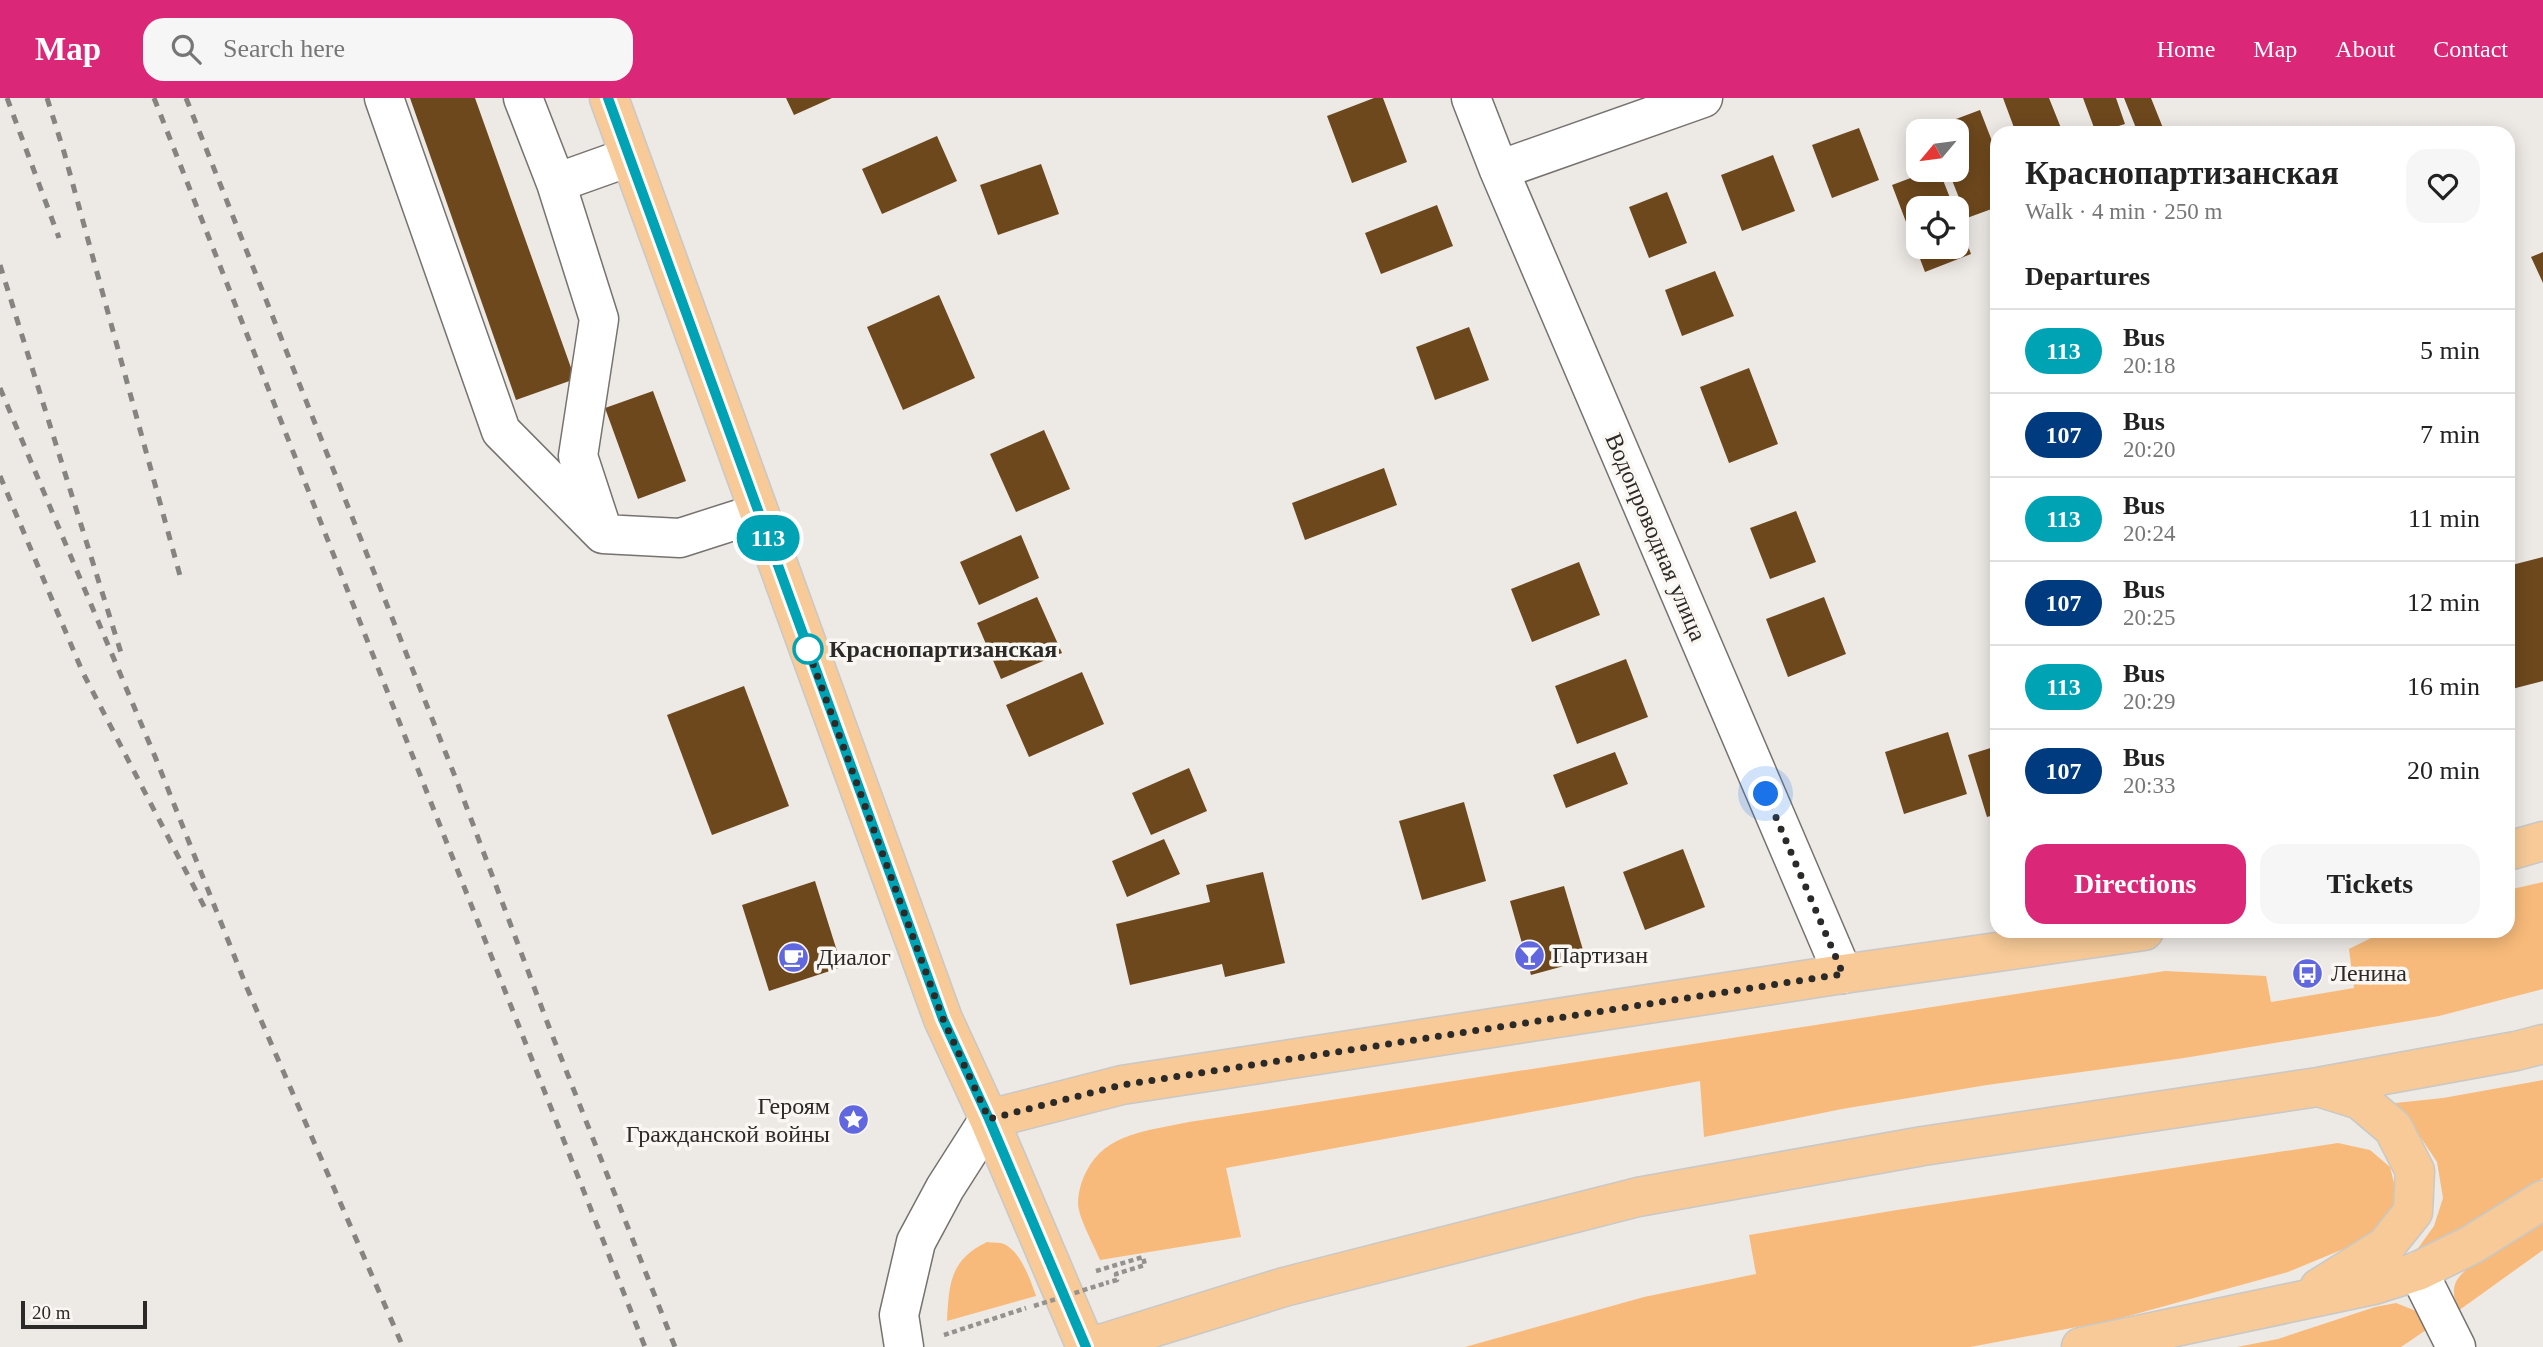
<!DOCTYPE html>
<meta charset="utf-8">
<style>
:root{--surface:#fff;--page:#f6f6f6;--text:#222;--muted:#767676;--line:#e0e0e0;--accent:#db2777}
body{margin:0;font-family:Georgia,serif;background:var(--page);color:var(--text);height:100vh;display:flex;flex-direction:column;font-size:26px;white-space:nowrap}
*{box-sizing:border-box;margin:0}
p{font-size:23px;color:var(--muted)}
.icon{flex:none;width:38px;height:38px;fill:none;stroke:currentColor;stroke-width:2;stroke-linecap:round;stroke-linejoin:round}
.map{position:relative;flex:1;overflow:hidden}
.panel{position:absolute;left:1990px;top:28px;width:525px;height:812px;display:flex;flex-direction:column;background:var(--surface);border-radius:21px;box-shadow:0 4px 18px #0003}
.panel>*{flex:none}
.badge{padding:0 14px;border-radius:23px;font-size:24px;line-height:46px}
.needle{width:46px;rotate:241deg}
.controls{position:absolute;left:1906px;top:21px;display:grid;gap:14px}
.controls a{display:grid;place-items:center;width:63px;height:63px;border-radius:14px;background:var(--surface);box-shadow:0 4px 18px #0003;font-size:35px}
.scale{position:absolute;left:21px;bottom:18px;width:126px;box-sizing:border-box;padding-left:7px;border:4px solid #2b2a28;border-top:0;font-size:19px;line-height:24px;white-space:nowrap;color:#2b2a28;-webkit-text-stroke:5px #faf6f2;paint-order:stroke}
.you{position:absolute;width:35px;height:35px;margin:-18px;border:5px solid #fff;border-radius:50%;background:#1a73e8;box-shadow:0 0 0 10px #1a73e833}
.map>.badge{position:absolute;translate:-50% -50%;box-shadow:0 0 0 4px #fff}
h2{padding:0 35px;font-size:26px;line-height:63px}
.round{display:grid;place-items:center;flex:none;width:74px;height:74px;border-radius:21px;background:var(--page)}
.overview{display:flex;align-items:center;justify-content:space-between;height:119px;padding:0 35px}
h1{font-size:33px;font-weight:800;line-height:52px}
.button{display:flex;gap:14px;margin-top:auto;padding:14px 35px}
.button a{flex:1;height:80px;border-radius:21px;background:var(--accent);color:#fff;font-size:28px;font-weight:800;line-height:80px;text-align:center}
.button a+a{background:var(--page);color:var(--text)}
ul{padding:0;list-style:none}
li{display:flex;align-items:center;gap:21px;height:84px;padding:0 35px;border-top:2px solid var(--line)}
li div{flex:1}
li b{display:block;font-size:26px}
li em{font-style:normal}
li .badge{min-width:77px;font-weight:700;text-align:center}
header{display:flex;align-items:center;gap:42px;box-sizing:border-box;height:98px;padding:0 35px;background:var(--accent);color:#fff}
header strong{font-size:33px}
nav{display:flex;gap:38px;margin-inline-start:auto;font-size:24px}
.search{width:490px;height:63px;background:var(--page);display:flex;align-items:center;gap:18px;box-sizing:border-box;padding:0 24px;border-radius:21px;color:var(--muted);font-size:26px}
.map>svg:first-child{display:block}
.green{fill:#f7ba7a}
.building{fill:#6e481d}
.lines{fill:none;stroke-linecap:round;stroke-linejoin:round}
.minor-casing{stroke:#76726f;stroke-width:41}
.major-casing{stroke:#c8c8c7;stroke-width:41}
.path{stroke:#94928e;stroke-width:4.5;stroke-dasharray:5 3.5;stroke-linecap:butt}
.minor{stroke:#fff;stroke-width:38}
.major{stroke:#f7ca97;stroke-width:38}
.rail{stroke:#868481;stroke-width:5;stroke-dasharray:9 9;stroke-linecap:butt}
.path-bridge{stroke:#94928e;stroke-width:4.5;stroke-dasharray:5 3.5;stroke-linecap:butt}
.line-casing{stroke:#fff;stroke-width:16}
.line{stroke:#00a3b4;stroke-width:10}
.walk{stroke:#2b2a28;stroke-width:7;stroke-dasharray:0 12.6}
.stop-dot{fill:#fff;stroke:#00a3b4;stroke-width:3.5}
.labels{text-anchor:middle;stroke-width:7;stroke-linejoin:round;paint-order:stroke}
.street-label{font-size:24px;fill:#2b2a28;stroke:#faf6f2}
.stop-label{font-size:24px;font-weight:bold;fill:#2b2a28;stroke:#faf6f2;text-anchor:start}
.poi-label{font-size:24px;fill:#2b2a28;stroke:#faf6f2;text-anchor:start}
</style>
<header>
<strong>Map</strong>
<div class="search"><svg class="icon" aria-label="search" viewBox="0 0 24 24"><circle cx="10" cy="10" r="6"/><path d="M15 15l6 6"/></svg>Search here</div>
<nav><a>Home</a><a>Map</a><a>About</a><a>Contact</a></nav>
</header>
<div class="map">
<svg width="2543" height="1249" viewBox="0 0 2543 1249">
<rect width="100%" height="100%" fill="#ede9e5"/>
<path class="green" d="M2543 784V891L2439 918 2184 960 1987 987 1842 1011 1704 1039 1700 983 1226 1070 1241 1139 1100 1162C1094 1147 1079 1121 1078 1106 1078 1095 1081 1084 1086 1074 1106 1034 1149 1033 1189 1024L2165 873 2266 878 2271 904 2354 890 2349 851 2385 833H2508V792Z
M2543 982V1080L2475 1124 2416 1153 2434 1128 2443 1100 2437 1064 2415 1031 2386 1006 2443 1000Z
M2338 1045 2370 1052 2390 1069 2397 1097 2391 1122 2358 1145 2288 1174 2114 1222 1970 1249H1465L1644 1199 1756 1176 1749 1137 1897 1112Z
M2543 1121V1152L2458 1213C2455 1203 2451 1192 2457 1182 2471 1161 2521 1135 2543 1121Z
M987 1144C992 1145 1000 1144 1004 1146 1021 1154 1030 1181 1036 1198L947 1223C949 1185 950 1162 987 1144Z
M2396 1205 2416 1213 2429 1230 2401 1249H2237L2278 1241 2375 1209Z"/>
<path class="building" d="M410 0H475L575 281 516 302Z
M786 0H832L794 17Z
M1374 0H1383L1407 64 1352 85 1327 18Z
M2003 0H2049L2063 35H2016Z
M2083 0H2116L2125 26 2096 35Z
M2124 0H2151L2163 30 2149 35H2138Z
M1980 12 1997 56V109L1967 120 1948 72H1956V33H1934L1932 30Z
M1859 30 1879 82 1832 100 1812 47Z
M937 38 957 83 882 116 862 71Z
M1773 57 1795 113 1742 133 1721 77Z
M1041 66 1059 116 998 137 980 87Z
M1932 72H1939L1954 110H1918V149H1956L1957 118 1971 156 1925 174 1892 87Z
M1667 94 1687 145 1649 160 1629 109Z
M1437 107 1453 148 1381 176 1365 135Z
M2543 154V185L2531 159Z
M1715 173 1734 218 1682 238 1665 192Z
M939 197 975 280 903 312 867 229Z
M1469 229 1489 282 1435 302 1416 249Z
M1749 270 1778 346 1729 365 1700 289Z
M653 293 686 383 638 401 605 310Z
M1044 332 1070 391 1016 414 990 356Z
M1384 370 1397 407 1305 442 1292 405Z
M1796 413 1816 464 1770 481 1750 430Z
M1021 437 1039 480 979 507 960 464Z
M2543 459V583L2508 592V468Z
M1579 464 1600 517 1532 544 1511 491Z
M1037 499 1062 555 1001 581 977 525Z
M1824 499 1846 556 1788 579 1766 521Z
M1626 561 1648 619 1577 646 1555 588Z
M1082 574 1104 626 1029 659 1006 607Z
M744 588 789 708 712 737 667 617Z
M1948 634 1967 696 1904 716 1885 654Z
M1997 648V716L1987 719 1968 657Z
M1615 654 1628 686 1566 710 1553 677Z
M1189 670 1207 713 1151 737 1132 695Z
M1464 704 1486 783 1422 802 1399 723Z
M1164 741 1180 776 1127 799 1112 763Z
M1683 751 1705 809 1645 832 1623 774Z
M1263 774 1285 865 1225 879 1222 866 1130 887 1116 826 1210 804 1206 787Z
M815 783 842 869 769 893 742 807Z
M1564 788 1586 862 1531 877 1510 803Z"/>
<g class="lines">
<defs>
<path id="minor" d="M384 0 501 333 603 436 680 440 758 415
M523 0 556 85 629 59
M1471 0 1499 72 1843 876
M1499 72 1703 0
M556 85 599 221 578 358 601 428
M2418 1173 2456 1249
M904 1249 899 1217 916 1144 945 1090 989 1021"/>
<path id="major" d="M609 0 943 921 989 1021 1086 1249
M2508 753 2543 743
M2318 989 2360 1002 2393 1030 2415 1073 2413 1114 2385 1149 2319 1190
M989 1021 1122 987 1843 876 2144 833
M1091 1249 1284 1189 1638 1099 1923 1048 2318 989 2516 953 2543 946
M2081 1249 2374 1187 2418 1173 2471 1147 2543 1102"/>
</defs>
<use href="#minor" class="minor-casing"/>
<use href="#major" class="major-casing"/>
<path class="path" d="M1096 1173 1143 1159 1145 1167 1116 1176 1117 1182 1106 1185
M944 1237 1026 1210"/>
<use href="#minor" class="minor"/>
<use href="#major" class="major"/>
<path class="rail" d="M7 0 59 140
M47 0 64 54 182 485
M154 0 645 1249
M186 0 456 681 549 929 675 1249
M0 167 122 558
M0 290 156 661 247 890 403 1249
M0 378 83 575 208 816"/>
<path class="path-bridge" d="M1034 1208 1106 1185"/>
</g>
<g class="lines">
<defs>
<path id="line" d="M608 0 943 921 989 1021 1086 1249"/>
</defs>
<use href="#line" class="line-casing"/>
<use href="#line" class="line"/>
<path class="walk" d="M808 551 804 541 943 921 989 1021 1122 987 1843 876 1766 696"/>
</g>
<defs>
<symbol id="bar-disc" viewBox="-11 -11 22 22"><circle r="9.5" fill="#6067df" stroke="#faf6f2"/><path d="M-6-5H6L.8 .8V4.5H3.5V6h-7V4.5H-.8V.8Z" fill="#fff"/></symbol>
<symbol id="cafe-disc" viewBox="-11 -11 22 22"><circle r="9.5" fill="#6067df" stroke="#faf6f2"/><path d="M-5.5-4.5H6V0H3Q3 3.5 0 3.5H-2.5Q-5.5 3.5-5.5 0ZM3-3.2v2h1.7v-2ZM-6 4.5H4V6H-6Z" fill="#fff"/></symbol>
<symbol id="bus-disc" viewBox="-11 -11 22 22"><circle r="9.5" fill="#6067df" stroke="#faf6f2"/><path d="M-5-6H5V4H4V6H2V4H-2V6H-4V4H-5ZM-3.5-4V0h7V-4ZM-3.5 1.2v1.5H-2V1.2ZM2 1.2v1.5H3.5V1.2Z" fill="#fff"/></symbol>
<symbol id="sight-disc" viewBox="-11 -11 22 22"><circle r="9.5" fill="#6067df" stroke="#faf6f2"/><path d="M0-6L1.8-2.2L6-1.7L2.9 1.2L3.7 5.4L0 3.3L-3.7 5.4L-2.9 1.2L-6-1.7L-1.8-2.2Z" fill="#fff"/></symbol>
</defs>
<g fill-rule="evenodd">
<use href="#bar-disc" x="1512" y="840" width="35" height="35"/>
<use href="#cafe-disc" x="776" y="842" width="35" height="35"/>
<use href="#bus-disc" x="2290" y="858" width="35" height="35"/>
<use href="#sight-disc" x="836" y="1004" width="35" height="35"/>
</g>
<circle class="stop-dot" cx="808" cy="551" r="14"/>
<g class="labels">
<g class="street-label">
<text transform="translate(1656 439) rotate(67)" y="8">Водопроводная улица</text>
</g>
<g class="stop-label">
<text x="829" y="559">Краснопартизанская</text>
</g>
<g class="poi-label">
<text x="1552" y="865">Партизан</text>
<text x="817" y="867">Диалог</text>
<text x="2331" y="883">Ленина</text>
<text x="830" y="1016" text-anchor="end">Героям<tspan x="830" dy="28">Гражданской войны</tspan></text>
</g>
</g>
</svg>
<div class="controls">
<a><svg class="needle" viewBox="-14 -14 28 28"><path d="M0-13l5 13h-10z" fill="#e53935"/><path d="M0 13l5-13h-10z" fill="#767676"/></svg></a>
<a><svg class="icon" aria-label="locate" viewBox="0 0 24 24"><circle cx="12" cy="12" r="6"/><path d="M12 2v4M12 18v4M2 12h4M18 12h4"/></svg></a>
</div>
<div class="scale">20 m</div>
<div class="you" style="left:1766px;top:696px"></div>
<b class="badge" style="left:768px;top:440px;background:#00a3b4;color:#fff">113</b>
<section class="panel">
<div class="overview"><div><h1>Краснопартизанская</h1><p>Walk · 4 min · 250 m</p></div><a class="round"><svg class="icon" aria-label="heart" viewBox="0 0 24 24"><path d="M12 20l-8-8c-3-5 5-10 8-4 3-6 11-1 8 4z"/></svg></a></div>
<h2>Departures</h2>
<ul>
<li><span class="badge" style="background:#00a3b4;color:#fff">113</span><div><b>Bus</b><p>20:18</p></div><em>5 min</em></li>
<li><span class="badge" style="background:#003b80;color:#fff">107</span><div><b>Bus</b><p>20:20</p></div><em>7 min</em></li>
<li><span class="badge" style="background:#00a3b4;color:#fff">113</span><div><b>Bus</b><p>20:24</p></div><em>11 min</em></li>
<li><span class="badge" style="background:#003b80;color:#fff">107</span><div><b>Bus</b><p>20:25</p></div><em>12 min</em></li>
<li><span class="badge" style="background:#00a3b4;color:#fff">113</span><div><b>Bus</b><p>20:29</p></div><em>16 min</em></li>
<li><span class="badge" style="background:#003b80;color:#fff">107</span><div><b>Bus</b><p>20:33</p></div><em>20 min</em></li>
</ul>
<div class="button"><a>Directions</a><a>Tickets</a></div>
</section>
</div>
